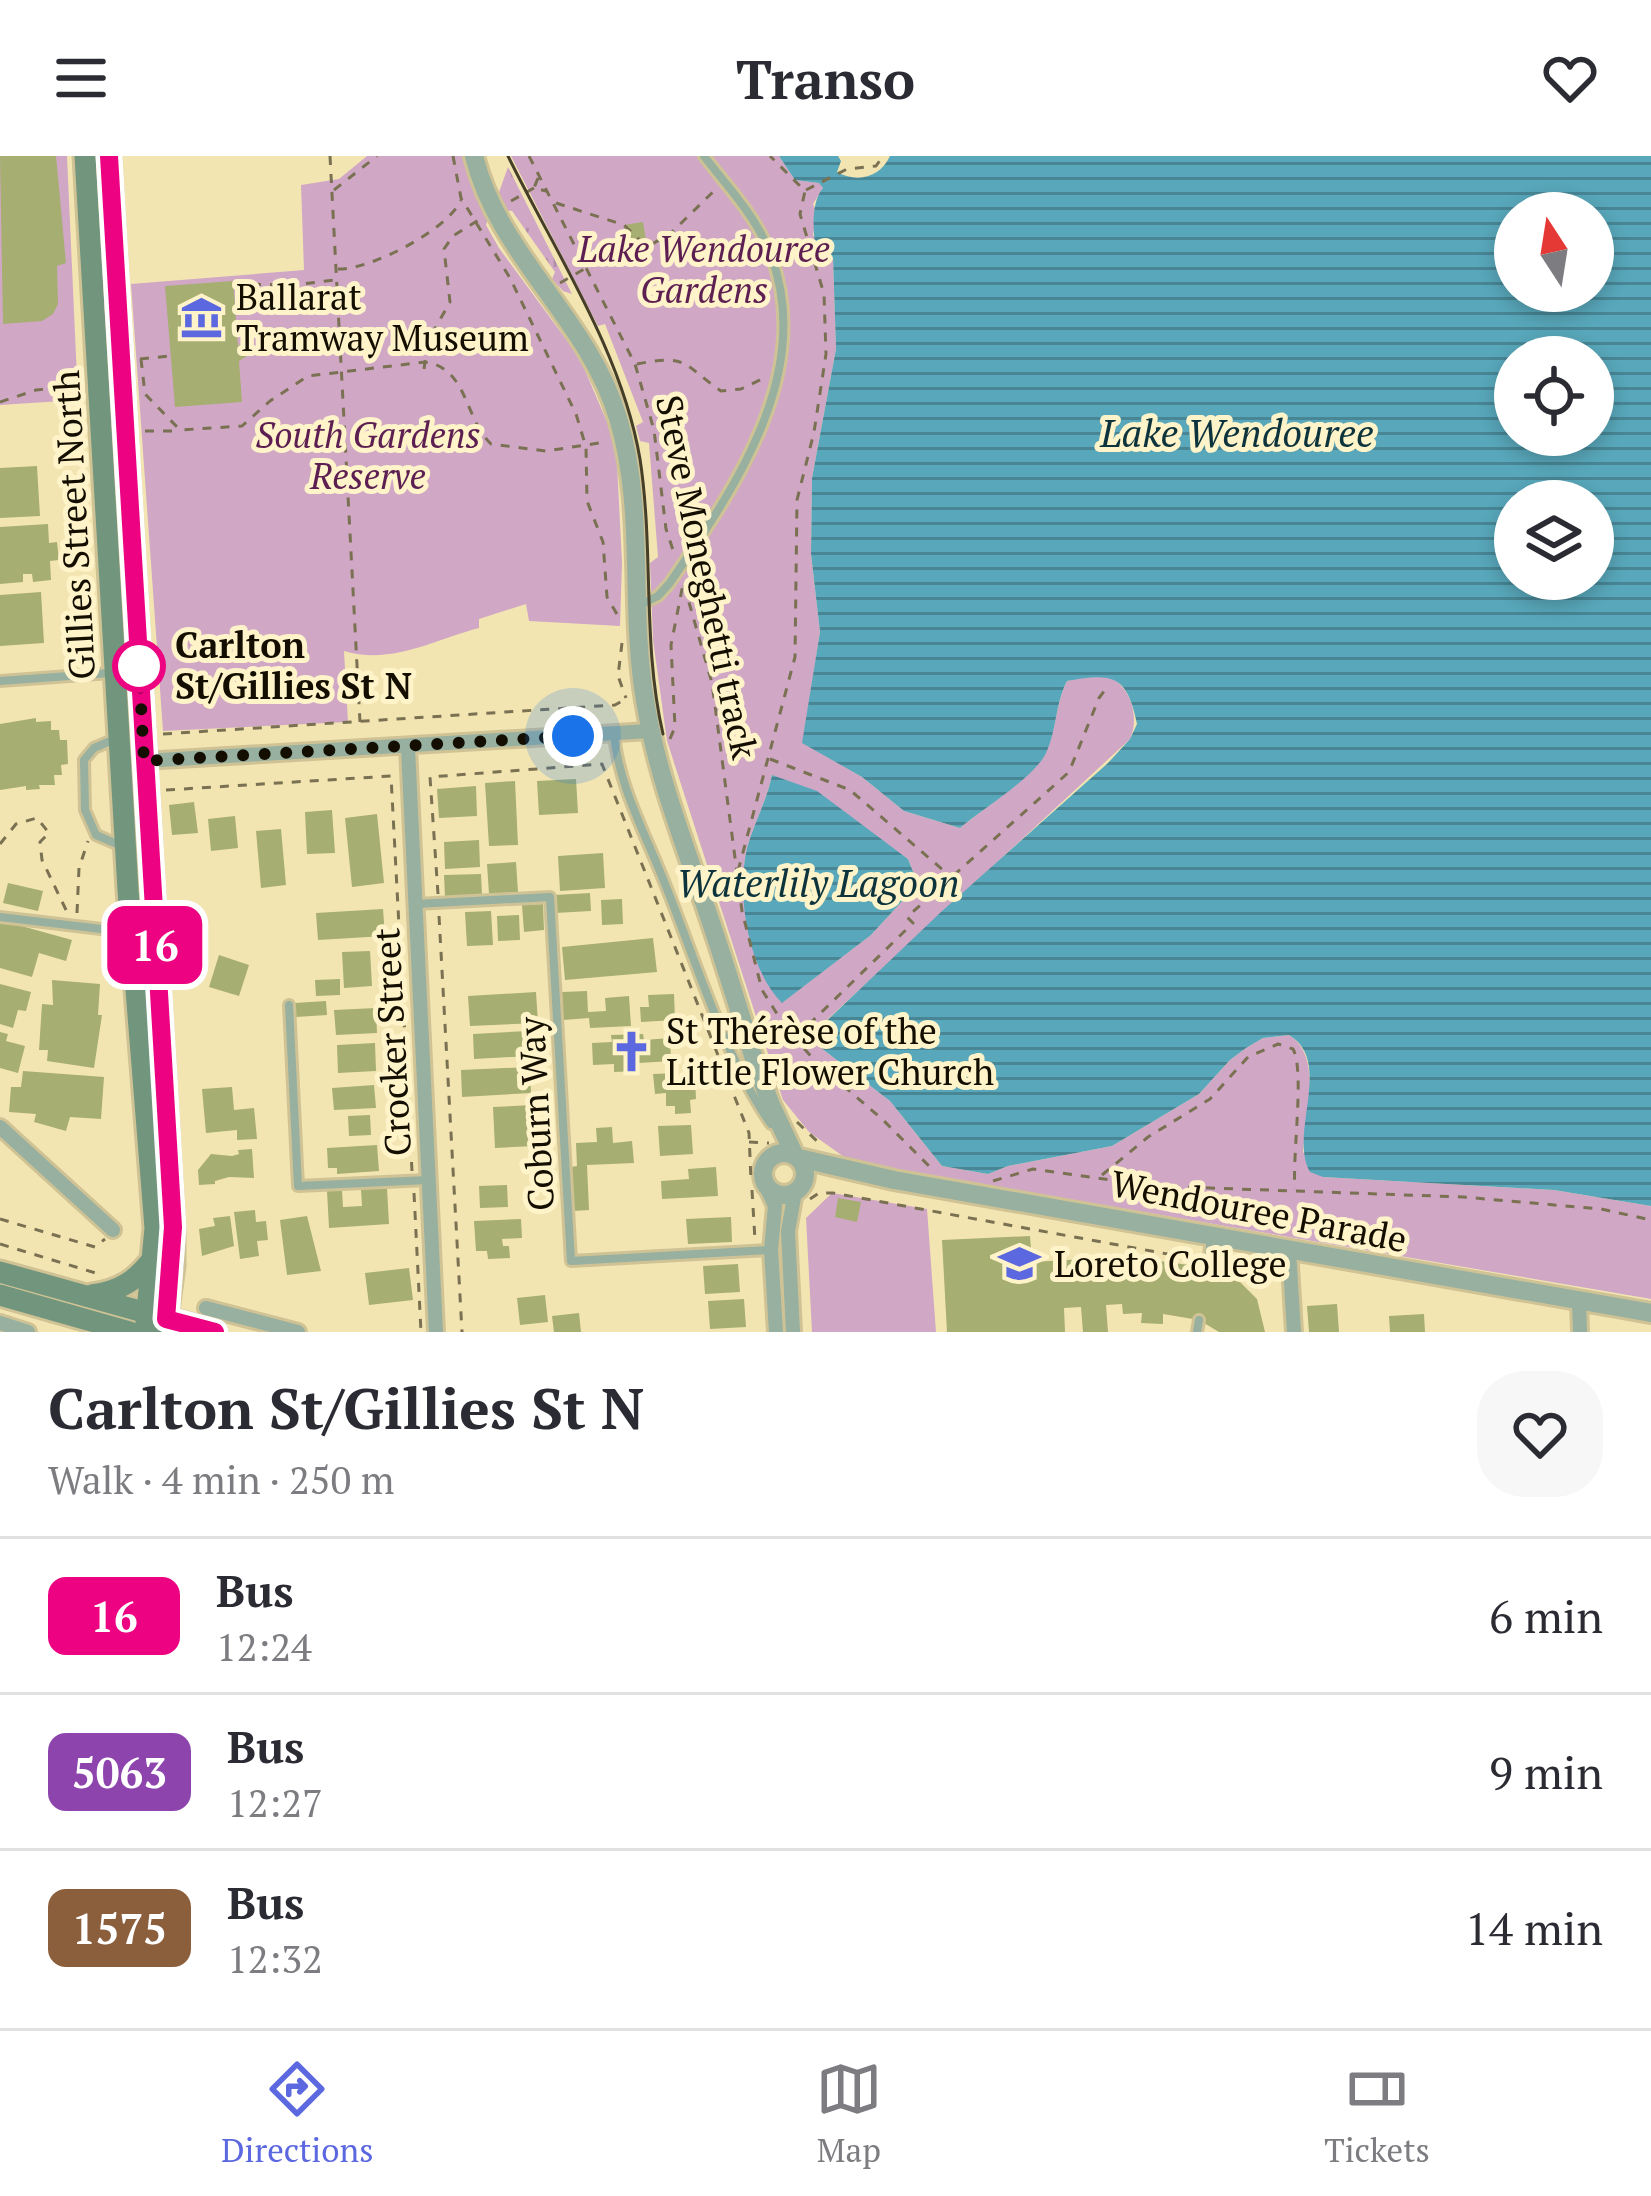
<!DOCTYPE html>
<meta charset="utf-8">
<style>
:root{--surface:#fff;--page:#f7f7f7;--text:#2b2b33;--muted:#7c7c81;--line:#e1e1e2;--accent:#5c68df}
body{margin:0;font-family:"PT Serif",serif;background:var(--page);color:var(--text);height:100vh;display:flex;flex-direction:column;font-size:45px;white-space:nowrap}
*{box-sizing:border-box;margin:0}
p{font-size:39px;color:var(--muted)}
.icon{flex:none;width:66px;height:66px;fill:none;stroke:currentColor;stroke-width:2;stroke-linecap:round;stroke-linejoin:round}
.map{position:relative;height:1176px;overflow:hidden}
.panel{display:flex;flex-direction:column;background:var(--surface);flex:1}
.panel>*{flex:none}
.badge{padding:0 24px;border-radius:18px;font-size:42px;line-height:78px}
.needle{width:78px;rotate:348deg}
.controls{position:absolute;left:1494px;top:36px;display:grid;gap:24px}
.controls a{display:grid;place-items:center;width:120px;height:120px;border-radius:50%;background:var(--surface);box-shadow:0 6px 18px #0003;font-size:60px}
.you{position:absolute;width:60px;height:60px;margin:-30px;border:9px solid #fff;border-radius:50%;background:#1a73e8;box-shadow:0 0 0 18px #1a73e833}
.map>.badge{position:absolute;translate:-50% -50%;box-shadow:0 0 0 6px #fff}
.round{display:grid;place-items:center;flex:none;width:126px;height:126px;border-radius:48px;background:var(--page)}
.summary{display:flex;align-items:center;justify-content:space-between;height:204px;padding:0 48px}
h1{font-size:57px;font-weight:700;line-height:90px}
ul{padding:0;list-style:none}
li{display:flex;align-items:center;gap:36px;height:156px;padding:0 48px;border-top:3px solid var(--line)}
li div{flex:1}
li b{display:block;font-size:45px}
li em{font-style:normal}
li .badge{min-width:132px;font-weight:700;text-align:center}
header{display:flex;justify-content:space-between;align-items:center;height:156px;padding:0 48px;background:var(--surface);font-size:54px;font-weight:700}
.menu{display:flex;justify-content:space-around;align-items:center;height:168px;border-top:3px solid var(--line);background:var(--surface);font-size:33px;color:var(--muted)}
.menu a{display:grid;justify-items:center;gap:6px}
.menu .current{color:var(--accent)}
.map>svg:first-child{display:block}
.grass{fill:url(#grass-tufts)}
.park{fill:#d0a8c6;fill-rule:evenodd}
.water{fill:url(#water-rules);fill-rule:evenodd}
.building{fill:#a6ae71}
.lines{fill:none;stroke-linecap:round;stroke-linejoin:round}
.service-casing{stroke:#cfc396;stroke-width:14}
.minor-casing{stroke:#cfc396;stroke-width:20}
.tertiary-casing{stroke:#cfc396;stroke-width:24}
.secondary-casing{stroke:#cfc396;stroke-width:27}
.path{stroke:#7a7152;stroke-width:3;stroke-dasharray:9 9;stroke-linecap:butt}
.service{stroke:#97b09f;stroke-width:8}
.minor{stroke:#97b09f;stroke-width:14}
.tertiary{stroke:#97b09f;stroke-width:18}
.secondary{stroke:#71967d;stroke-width:21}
.tram{stroke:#453e28;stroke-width:3}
.line-casing{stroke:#fff;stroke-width:27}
.line{stroke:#ed0381;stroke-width:18}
.walk{stroke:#130e00;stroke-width:12;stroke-dasharray:0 21.6}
.stop-dot{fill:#fff;stroke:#ed0381;stroke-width:6}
.labels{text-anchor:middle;stroke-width:10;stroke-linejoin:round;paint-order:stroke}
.park-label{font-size:36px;font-style:italic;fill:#5d1f52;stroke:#fef3c9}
.poi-label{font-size:36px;fill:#130e00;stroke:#fef3c9;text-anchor:start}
.street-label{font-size:36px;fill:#130e00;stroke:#fef3c9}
.stop-label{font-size:36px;font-weight:bold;fill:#130e00;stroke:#fef3c9;text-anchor:start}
.water-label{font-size:39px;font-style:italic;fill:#0d343d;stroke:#fef3c9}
</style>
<header><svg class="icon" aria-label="menu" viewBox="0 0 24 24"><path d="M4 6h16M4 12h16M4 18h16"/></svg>Transo<svg class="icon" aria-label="heart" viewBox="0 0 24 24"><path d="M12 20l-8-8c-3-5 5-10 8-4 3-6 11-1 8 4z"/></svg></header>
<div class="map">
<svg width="1651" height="1176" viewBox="0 0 1651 1176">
<defs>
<pattern id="grass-tufts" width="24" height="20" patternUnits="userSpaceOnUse" patternTransform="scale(3)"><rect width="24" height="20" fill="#d0a8c6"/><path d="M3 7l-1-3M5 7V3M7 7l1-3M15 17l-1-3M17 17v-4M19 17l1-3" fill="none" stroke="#b28fa8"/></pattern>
<pattern id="water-rules" width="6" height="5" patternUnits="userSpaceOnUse" patternTransform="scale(3)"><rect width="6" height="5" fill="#58a7ba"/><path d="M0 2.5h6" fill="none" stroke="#488695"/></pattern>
</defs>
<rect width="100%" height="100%" fill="#f3e5b2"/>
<path class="grass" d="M508 11 572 138 563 135 552 123 555 116 512 55 504 54 498 39Z"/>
<path class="park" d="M0 0H67L78 244 0 249Z
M367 0H465L488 63 486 69 499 92 579 201 584 202V212L616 287 622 406 620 470 529 465 526 448 479 463V472C433 484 392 509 344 495L348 566 163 575 131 128 304 114 301 29 339 23Z
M511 0H779L795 24 820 27 823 32 813 48 817 57 813 79 833 102 836 193 812 322 811 398 820 476 803 587 862 621 904 655 960 672C982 653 1033 622 1045 597 1057 574 1055 548 1067 525 1079 523 1093 515 1105 519 1131 528 1140 561 1130 583L816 874 813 882 816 888 890 945 942 1010 988 1018 1008 1010 1112 990 1199 938 1230 904 1246 892 1263 882 1289 879C1323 900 1306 961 1303 996L1323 1021 1554 1034 1651 1050V1143L851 1006 809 976 783 944 667 585 653 484 650 407 658 401 649 287 640 285 636 270 643 266 605 168 598 170ZM772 619 862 670 908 703 918 728 871 779 783 846C749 817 737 735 747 692 754 667 767 644 772 619Z
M832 1037 927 1053 936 1176H812L806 1062Z"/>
<path class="water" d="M779 0H838L841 5 837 16C857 27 880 22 890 0H1651V1050L1554 1034 1323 1021 1310 1016C1288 977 1334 906 1289 879L1263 882 1246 892 1230 904 1199 938 1112 990 1008 1010 988 1018 942 1010 890 945 816 888 812 882 816 875 941 756 1108 607 1130 583 1137 568C1127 518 1112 517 1067 525 1055 548 1057 574 1046 597 1034 622 982 653 960 672L904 655 862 621 802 587 820 476 811 398 812 322 836 193 833 102 817 100C813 79 810 47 823 32L819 27 795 24ZM1515 57H1593V135H1515ZM1515 201H1593V279H1515ZM1515 345H1593V423H1515Z
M772 619 817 635 908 703 918 728 871 779 782 847C748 813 736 739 747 692 754 667 767 644 772 619Z"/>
<path class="building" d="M0 0H56L66 107 57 110 58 148 53 158 42 165 3 168Z
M643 66 647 91 628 94 624 69Z
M233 125 238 189 251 188 252 197 239 205 242 246 175 251 165 130Z
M37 310 40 360 0 362V312Z
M48 368 49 387 57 386 59 404 50 405 51 424 33 426 32 418H23V426L0 428V371Z
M41 436 44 487 0 490V439Z
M36 562V566L51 565V574H59L60 584H67L68 608 61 609 62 619H54L55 629H39L40 633 26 634V630L0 634V568Z
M576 623 578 657 539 659 537 625Z
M515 625 518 689 489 690 485 627Z
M476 630 477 660 439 662 437 633Z
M194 646 198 677 172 679 169 649Z
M332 654 335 697 307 698 305 656Z
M377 658 384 727 352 731 345 662Z
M235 660 238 692 211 695 208 663Z
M281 673 286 729 261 732 256 675Z
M479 684 480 711 445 713 444 686Z
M603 697 605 732 560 735 558 700Z
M516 706 518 736 489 738 487 708Z
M481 718 482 739 445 741 444 719Z
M8 727 43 735 38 755 3 747Z
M590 737 591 755 555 757 554 739Z
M622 743 623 768 602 769 601 744Z
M543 748 544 774 524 776 522 749Z
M383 753 385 780 318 784 316 757Z
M491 755 493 789 467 790 465 756Z
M519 759 520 784 498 785 497 760Z
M0 764 72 784 66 805 39 797 32 821 0 812Z
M653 782 657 816 565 824 562 791Z
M370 795 372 830 344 832 342 796Z
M219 799 249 809 239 840 209 831Z
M340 823V839L316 840 315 824Z
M52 824 100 828 98 859H102L94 912 47 905 48 894H39L42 848 53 849Z
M0 828 31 836 26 855 18 854 13 872 0 868Z
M587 835 588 856 606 855 605 842 629 840 631 870 590 872 589 862 563 864 562 836Z
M536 836 538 867 470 870 468 840Z
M674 838 675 864 641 866 640 851H649L648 839Z
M326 845 327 859 296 861 295 847Z
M376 852 377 877 336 879 334 854Z
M528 875 529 900 474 903 473 878Z
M0 876 8 878 6 885 25 890 18 917 0 912Z
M643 878 644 884 670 882 671 905 639 907V915L614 916V908L593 909 592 887 612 886 611 879Z
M375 887 376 915 338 917 337 889Z
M530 911 531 937 462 941 461 914Z
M23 915 104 921 101 963 70 961 66 975 34 966 36 958 9 956 11 931H21Z
M678 917V923L695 922 696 943 690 944 691 957 675 958V950H666V937L655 938 653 918Z
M374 929 376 952 334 954 332 932Z
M232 931 234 954 254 952 257 983 237 984V974L206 977 202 933Z
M533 949 535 990 495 992 493 951Z
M370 959 371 979 349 980 348 960Z
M691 969 693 998 660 1000 658 970Z
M612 971 613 987 632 985 634 1007 587 1009 589 1054 573 1055 571 1011 577 1010 576 987 597 986 596 972Z
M377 989 379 1015 337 1018V1012H328L327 992Z
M252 993 254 1022 229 1021 215 1025V1028L199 1029 198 1014 211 998 232 1000 239 998 238 994Z
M716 1011 718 1040 662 1043 661 1025 689 1023 688 1013Z
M507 1029 508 1051 480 1052 479 1030Z
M387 1032 389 1068 329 1072 327 1035 342 1034 343 1051 362 1050 361 1033Z
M838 1042 861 1046 857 1066 835 1061Z
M255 1054 256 1066 266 1065 268 1084 257 1085 259 1100 240 1103 234 1056Z
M230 1060 234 1090 202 1100 199 1073 215 1070 213 1062Z
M307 1060 321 1115 287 1119 280 1064Z
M731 1061 732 1086 688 1088 686 1063Z
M521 1063 522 1082 502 1083 503 1090H509L510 1102 488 1103 487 1095H476L474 1065Z
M1030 1080 1032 1106 1120 1101V1107L1147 1105 1148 1111 1158 1112 1159 1105 1189 1109 1187 1118H1212L1240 1126 1257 1143 1265 1176H1219L1199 1164 1163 1158V1168L1141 1167 1142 1157 1123 1158 1122 1148 1106 1149 1108 1176H1083L1081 1151 1064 1152 1065 1176H947L942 1084Z
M738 1108 740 1136 705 1138 703 1110Z
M409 1112 413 1144 369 1149 365 1117Z
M545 1139 548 1166 520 1169 517 1142Z
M744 1143 746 1171 710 1173 708 1145Z
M1337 1148 1339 1176H1309L1307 1150Z
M579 1157 581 1176H554L552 1160Z
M1424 1158 1425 1176H1390L1389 1160Z"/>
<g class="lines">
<defs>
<path id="service" d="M638 450 658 440 669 428C735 332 820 210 767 90 753 57 726 29 704 0
M0 525 138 515
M614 577C618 629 646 679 665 728 695 802 725 903 771 968
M115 583 94 592 84 604 85 654 96 679 124 691
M416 748 550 741 571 1105 770 1094
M0 761 110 774
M289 849 298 1030 428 1024
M1207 1118 1211 1081
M1197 1176 1199 1164"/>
<path id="minor" d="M408 592 436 1176
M144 605 650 575
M0 971 113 1074
M765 1028 775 1050 771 1094 776 1176
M1289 1094 1294 1176
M1579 1144 1580 1176
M206 1152 298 1176
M0 1167 28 1176
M793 1176 788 1075 795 1036"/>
<path id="tertiary" d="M474 0C499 101 588 162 618 262 646 354 629 451 645 544 656 614 681 679 704 746 722 798 738 850 754 903L771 949 795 1000
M763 1018a21 21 0 1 1 42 0a21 21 0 1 1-42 0Z
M799 1002 894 1024 1651 1157"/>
<path id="secondary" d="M85 0 128 734 155 1072 145 1176
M109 0 173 1071V1110L164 1176
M0 1116 215 1176
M0 1139 130 1176
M92 1139C121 1135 137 1124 154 1101"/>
</defs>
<use href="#service" class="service-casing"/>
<use href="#minor" class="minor-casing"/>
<use href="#tertiary" class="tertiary-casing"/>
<use href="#secondary" class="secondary-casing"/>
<path class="path" d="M330 0 360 566
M453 0 461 42 510 122 576 258 586 291 587 345 603 386 607 441 621 465
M529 0 635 208 654 274 666 373 674 397
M538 22 534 32 546 35
M334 34 377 0
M806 34 847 13 876 10 883 0
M511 45 534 32
M556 47 624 69 647 91 671 77 716 33
M338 113C370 114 448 74 461 44
M560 127 635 84
M234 128 293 129 335 124
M140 203 170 200
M141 203 145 238 180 274 242 270 270 245 308 220 425 206C468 212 464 262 491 288L546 295 606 286
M637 208C689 198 682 208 721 235L741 233 762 223
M424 213 428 185 450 146 444 93 453 80 482 62
M0 246 36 234 81 230
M145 275H177
M684 429 712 527 742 755 762 834 788 875 818 908 882 963 932 1013
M622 487 618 520 626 542
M163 578 615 549 624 544
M670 583 675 571 671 489 683 428
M770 603 850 634 950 720
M166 634 391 620 412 1015
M0 688 16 668 37 662 49 677 40 686 42 704 68 758
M738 715 795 501 797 344 814 276 826 198 824 138 800 58 805 35 770 0
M438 738 430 621 602 608 749 977 751 1025
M77 757 79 712 88 685
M439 760 462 1176
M796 881 913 767 907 761 1069 616 1099 542 1108 530
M797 966 821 989
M749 986 769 987
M1102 1019 1148 981 1210 943 1248 901 1278 888 1293 893C1305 915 1292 999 1295 1033
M993 1025 1033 1013 1154 1030 1463 1041 1601 1053 1651 1064
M752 1034 755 1084
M414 1037 421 1176
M810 1043 819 1037H833L1195 1103
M0 1063 95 1091 105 1083
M0 1088 102 1119
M1217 1106 1276 1120"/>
<use href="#service" class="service"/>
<use href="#minor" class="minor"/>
<use href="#tertiary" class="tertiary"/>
<use href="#secondary" class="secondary"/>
<path class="tram" d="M508 0C555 96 622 196 640 303 654 394 642 487 663 578"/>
</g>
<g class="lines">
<defs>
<path id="line" d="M109 0 173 1071 166 1163 215 1176"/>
</defs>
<use href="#line" class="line-casing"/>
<use href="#line" class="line"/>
<path class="walk" d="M139 510 144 605 573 580"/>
</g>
<defs>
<symbol id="museum-bare" viewBox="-9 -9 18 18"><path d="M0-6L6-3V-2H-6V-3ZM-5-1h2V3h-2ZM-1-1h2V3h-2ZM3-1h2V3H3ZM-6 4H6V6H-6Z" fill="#5c68df" stroke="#fef3c9" stroke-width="2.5" paint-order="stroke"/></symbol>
<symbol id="church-bare" viewBox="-9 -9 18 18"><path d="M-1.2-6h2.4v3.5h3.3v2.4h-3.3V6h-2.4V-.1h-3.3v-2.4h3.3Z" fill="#5c68df" stroke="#fef3c9" stroke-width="2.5" paint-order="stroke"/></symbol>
<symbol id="school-bare" viewBox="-9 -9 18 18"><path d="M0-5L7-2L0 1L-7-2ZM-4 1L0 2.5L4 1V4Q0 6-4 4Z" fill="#5c68df" stroke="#fef3c9" stroke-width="2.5" paint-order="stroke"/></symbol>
</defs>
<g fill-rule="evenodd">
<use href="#museum-bare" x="172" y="132" width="59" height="59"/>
<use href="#church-bare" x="602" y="866" width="59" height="59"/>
<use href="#school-bare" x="990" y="1078" width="59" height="59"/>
</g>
<circle class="stop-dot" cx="139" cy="510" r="24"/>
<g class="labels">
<g class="park-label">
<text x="704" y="106">Lake Wendouree<tspan x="704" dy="41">Gardens</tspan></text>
<text x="368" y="292">South Gardens<tspan x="368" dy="41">Reserve</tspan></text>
</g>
<g class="poi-label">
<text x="236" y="154">Ballarat<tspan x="236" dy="41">Tramway Museum</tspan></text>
<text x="666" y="888">St Thérèse of the<tspan x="666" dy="41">Little Flower Church</tspan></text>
<text x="1054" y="1121">Loreto College</text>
</g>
<g class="street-label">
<text transform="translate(74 369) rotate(-93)" y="13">Gillies Street North</text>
<text transform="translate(707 421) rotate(78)" y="13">Steve Moneghetti track</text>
<text transform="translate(392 886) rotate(-93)" y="13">Crocker Street</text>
<text transform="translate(536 958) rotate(-93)" y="13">Coburn Way</text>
<text transform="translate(1259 1055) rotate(11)" y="13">Wendouree Parade</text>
</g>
<g class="stop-label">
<text x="175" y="502">Carlton<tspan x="175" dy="41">St/Gillies St N</tspan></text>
</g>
<g class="water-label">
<text x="1237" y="291">Lake Wendouree</text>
<text x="818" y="741">Waterlily Lagoon</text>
</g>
</g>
</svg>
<div class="controls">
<a><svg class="needle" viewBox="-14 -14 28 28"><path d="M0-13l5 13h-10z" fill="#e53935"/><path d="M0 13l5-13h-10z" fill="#7c7c81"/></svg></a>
<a><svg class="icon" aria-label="locate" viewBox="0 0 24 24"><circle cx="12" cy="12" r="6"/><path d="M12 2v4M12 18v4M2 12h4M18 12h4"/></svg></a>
<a><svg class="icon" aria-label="layers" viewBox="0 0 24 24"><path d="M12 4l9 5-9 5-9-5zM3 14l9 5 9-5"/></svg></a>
</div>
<div class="you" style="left:573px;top:580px"></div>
<b class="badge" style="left:155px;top:789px;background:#ed0381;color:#fff">16</b>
</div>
<section class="panel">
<div class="summary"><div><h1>Carlton St/Gillies St N</h1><p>Walk · 4 min · 250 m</p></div><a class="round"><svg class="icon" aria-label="heart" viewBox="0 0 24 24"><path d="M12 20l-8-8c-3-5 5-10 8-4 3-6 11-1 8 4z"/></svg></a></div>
<ul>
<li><span class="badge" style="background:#ed0381;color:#fff">16</span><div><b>Bus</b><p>12:24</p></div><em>6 min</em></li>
<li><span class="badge" style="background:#8e44ad;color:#fff">5063</span><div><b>Bus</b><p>12:27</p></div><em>9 min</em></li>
<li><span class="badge" style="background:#8b5e3c;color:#fff">1575</span><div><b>Bus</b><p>12:32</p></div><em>14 min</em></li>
</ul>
</section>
<nav class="menu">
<a class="current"><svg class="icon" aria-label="directions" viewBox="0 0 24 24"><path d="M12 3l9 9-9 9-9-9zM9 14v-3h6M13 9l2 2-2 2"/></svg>Directions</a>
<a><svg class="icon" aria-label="map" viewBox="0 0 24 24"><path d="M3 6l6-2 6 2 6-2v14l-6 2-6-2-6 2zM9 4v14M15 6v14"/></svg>Map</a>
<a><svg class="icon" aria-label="tickets" viewBox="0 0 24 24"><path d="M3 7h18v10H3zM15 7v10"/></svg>Tickets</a>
</nav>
